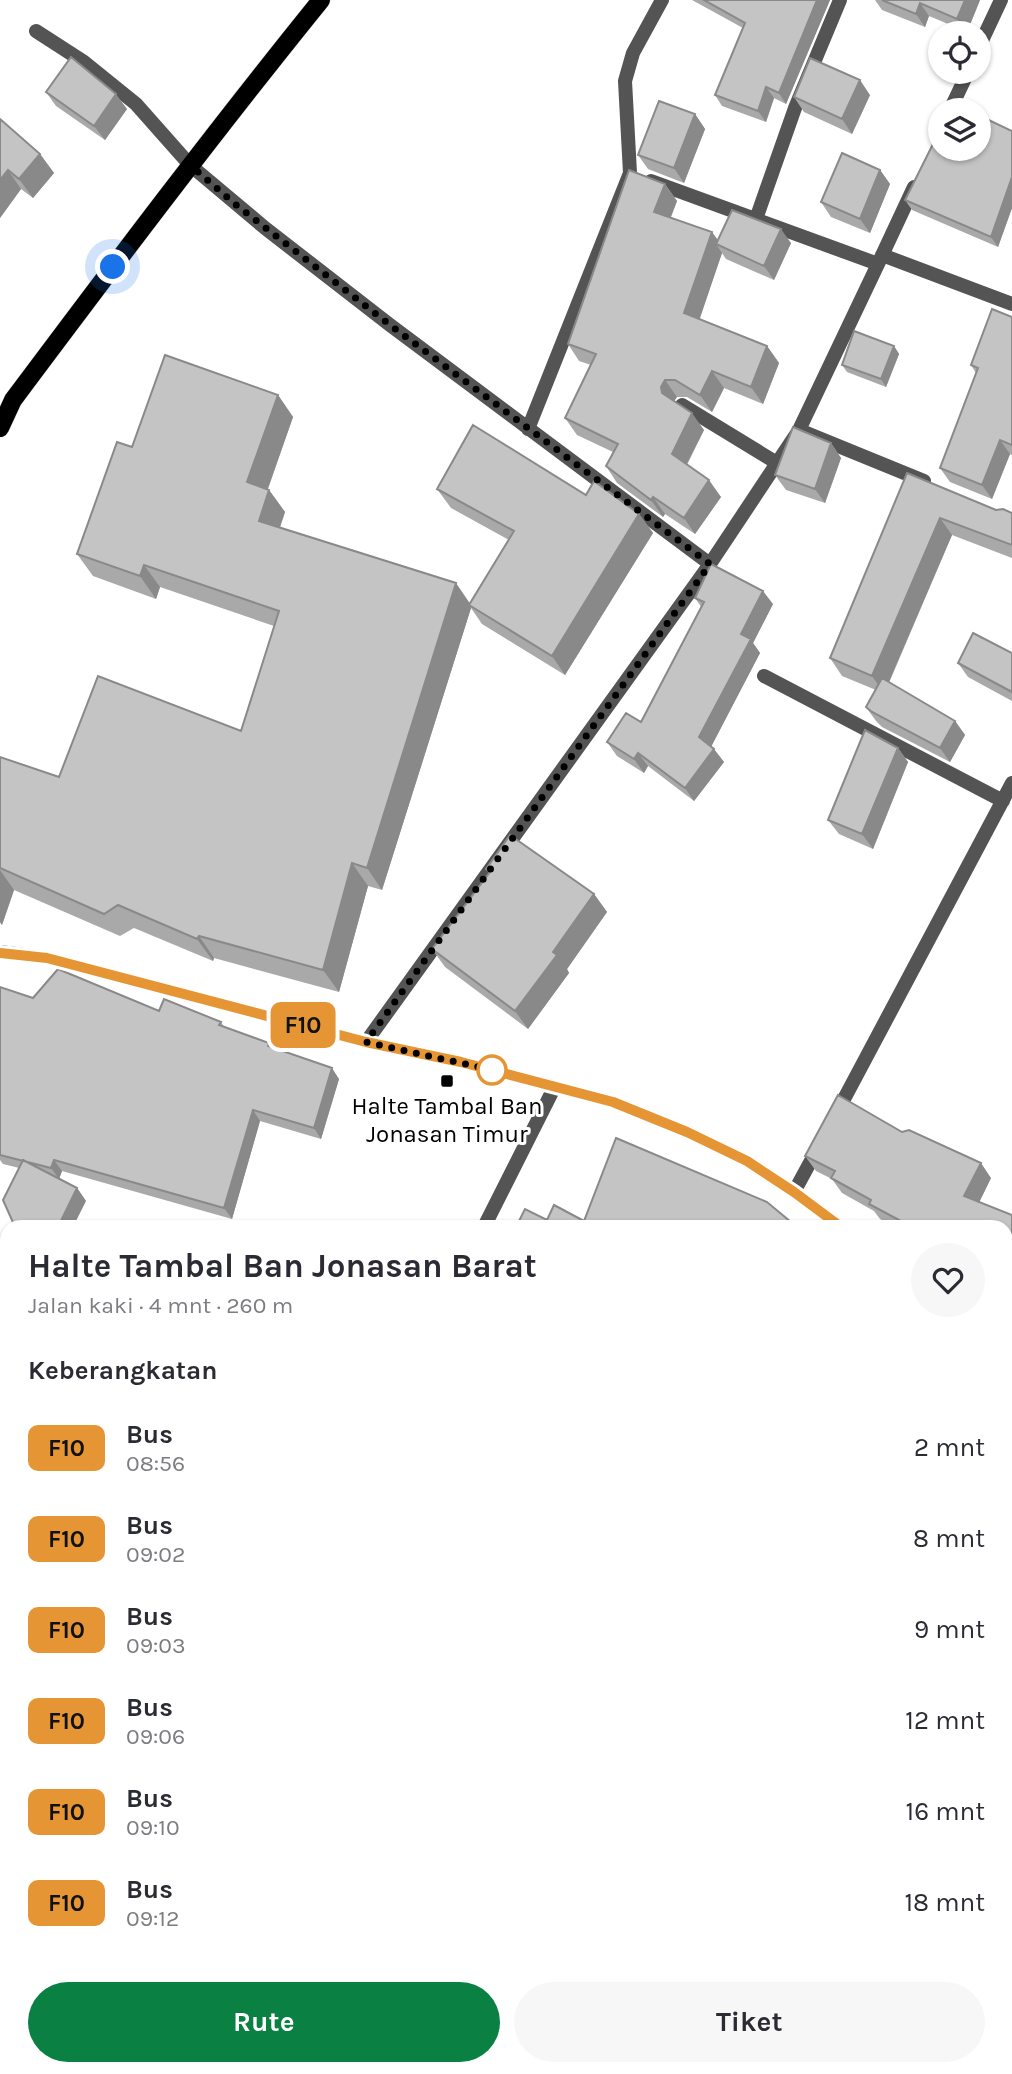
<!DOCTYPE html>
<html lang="id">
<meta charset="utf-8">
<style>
:root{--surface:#fff;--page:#f7f7f7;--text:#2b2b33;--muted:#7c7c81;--accent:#0b8043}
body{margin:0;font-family:Karla,sans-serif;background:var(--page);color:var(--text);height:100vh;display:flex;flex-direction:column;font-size:26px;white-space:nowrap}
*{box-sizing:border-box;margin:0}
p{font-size:23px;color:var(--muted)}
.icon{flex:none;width:38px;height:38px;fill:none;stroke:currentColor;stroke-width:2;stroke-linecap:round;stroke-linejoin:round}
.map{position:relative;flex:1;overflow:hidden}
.details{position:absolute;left:0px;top:1220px;width:1013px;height:856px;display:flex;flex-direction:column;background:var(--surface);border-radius:21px 21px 0 0;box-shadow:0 2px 5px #0004}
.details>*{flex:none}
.badge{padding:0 14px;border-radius:10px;font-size:24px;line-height:46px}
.controls{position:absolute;left:928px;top:21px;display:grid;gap:14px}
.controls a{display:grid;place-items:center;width:63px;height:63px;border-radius:50%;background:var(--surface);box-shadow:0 2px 5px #0004;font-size:35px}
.you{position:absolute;width:35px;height:35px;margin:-18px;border:5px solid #fff;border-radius:50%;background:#1a73e8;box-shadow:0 0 0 10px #1a73e833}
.map>.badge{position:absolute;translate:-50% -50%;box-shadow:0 0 0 4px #fff}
h2{padding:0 28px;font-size:26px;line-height:63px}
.round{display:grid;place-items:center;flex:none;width:74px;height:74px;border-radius:37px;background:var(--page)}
.overview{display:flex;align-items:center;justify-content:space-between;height:119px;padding:0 28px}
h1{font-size:33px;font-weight:700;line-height:52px}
.cta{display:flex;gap:14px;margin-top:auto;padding:14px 28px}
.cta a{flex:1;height:80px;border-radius:42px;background:var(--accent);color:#fff;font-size:28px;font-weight:700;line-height:80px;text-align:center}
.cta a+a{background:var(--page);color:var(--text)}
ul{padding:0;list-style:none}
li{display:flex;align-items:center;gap:21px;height:91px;padding:0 28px}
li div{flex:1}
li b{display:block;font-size:26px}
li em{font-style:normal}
li .badge{min-width:77px;font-weight:700;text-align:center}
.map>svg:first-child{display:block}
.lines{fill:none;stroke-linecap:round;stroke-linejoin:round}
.primary-casing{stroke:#dbdbdb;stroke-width:19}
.service{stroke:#545454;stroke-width:14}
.minor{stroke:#545454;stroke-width:14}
.secondary{stroke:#212121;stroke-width:14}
.primary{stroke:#000;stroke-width:18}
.wall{fill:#a9a9a9}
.shaded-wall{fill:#898989}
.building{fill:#c4c4c4;stroke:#898989;stroke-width:2}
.line-casing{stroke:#fff;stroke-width:16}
.line{stroke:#e59534;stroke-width:10}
.walk{stroke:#000;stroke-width:7;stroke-dasharray:0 12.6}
.stop-dot{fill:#fff;stroke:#e59534;stroke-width:3.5}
.poi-dot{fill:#000;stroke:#fff;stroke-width:2.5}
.labels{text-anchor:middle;stroke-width:6;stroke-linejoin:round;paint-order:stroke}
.poi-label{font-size:24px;fill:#000;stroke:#fff}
</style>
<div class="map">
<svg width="1012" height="2074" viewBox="0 0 1012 2074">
<rect width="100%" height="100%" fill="#fff"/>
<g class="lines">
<defs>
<path id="primary" d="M0 428 13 400C114 265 215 131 321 0"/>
</defs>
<use href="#primary" class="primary-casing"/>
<path class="service" d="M1006 1738 1012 1733"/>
<path class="minor" d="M36 31 84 62 136 104 190 165 265 228 390 325 710 564 366 1042
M978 49 1001 0
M950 110 968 72
M651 181 878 264 799 430 710 564
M756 219 795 108 840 0
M882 255 1012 304
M878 264 914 187
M682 405 777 463
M528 429 630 173 625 81 633 53 662 0
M799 430 924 481
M764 676 1003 801
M835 1116 1012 783
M794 1192 819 1146
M484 1227 555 1086
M0 1346 7 1351
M0 1748 7 1752
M686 2068 692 2074"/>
<path class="secondary" d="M0 952 47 958 366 1042 462 1062 613 1102 687 1132 747 1161 794 1192 841 1227
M1006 1395 1012 1401"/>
<use href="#primary" class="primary"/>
</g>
<path class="wall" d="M692 0H830L786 104 774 98 766 122 722 106 715 95 743 28Z
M875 0H980L967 32 929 16 925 27 882 10Z
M46 92 127 109 105 140 56 106Z
M870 95 852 134 804 112 794 97Z
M695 114 705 129 684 183 648 169 638 155Z
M0 119 40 154 54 173 33 198 21 189 0 218Z
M1012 131V208L998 247 912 210 905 200Z
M880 170 890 184 870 233 831 217 821 202Z
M665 184 677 201 671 217 718 240 791 243 774 280 726 259 722 253 699 319 767 346 779 363 763 404 724 388 712 412 687 397H677L674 401 704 430 687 465 721 497 695 534 665 514 663 517 617 483 606 466 613 452 577 435 565 418 591 365 579 361 568 344Z
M1012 317V455L1010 454 992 499 950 482 940 468 976 373 971 365Z
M894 346 899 354 886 387 847 372 842 365Z
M278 395 293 417 268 489 269 490 285 512 280 528 470 603 509 540 451 508 437 489 586 495 639 514 653 533 565 675 482 624 471 608 382 890 368 886 339 992 214 958 213 961 134 928 120 936 14 890 2 925 0 922V757L59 777 241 731 274 626 160 587 156 599 93 576 77 554 132 447Z
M831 443 841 458 825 503 786 490 775 475Z
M907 473 996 510 1012 513V558L952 535 889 683 955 721 965 735 950 762 882 727 876 721 866 707 876 690 842 676 830 658Z
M695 598 773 604 753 643 760 653 711 746 724 762 694 801 648 766 644 773 617 756 607 742 641 722 702 608Z
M1012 653V701L968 677 958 663Z
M898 748 908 762 873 849 839 834 828 820Z
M486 869 594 894 607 912 567 969 569 973 528 1029 445 967 432 949 489 873Z
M0 987 33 998 159 1011 221 1022 224 1027 272 1047 339 1079 321 1139 260 1121 232 1219 62 1171 59 1179 77 1188 86 1201 19 1168 3 1164 0 1160Z
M902 1132 991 1178 979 1202 1012 1215V1318L1008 1317 1006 1314V1227H894L880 1219 874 1211 842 1193 832 1179 816 1171 805 1156Z
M0 1351 7 1355V1460L0 1456Z
M1006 1411 1012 1417V1672L1006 1677Z
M0 1557 7 1561V1700L0 1697Z
M1012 1736V2074L1006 2068V1741Z
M7 1967V2018L0 2014V1979Z
M408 2068H676L679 2074H405Z
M730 2068H782L773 2074H740Z
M800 2068H942L936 2074H794Z"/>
<path class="shaded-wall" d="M817 0H830L786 104 779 93Z
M965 0H980L967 32 957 19Z
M920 3 929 16 925 27 916 14Z
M860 80 870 95 852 134 842 119Z
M766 87 774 98 766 122 758 111Z
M116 94 127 109 105 140 94 126Z
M695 114 705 129 684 183 674 168Z
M40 154 54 173 33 198 19 179Z
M8 170 21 189 0 218V180Z
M880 170 890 184 870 233 860 219Z
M1012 177V208L998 247 991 237Z
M665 184 677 201 666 229 654 212Z
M781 229 791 243 774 280 764 266Z
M712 232 723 247 716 244 722 253 696 330 684 313Z
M767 346 779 363 763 404 751 387Z
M894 346 899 354 886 387 881 379Z
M712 371 724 388 712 412 700 395Z
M665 380 677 397 672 404 662 393 661 387Z
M278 395 293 417 262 505 247 482Z
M692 413 704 430 683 471 672 454Z
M1000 440 1010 454 992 499 982 485Z
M831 443 841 458 825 503 815 489Z
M709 480 721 497 695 534 684 518Z
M269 490 285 512 274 543 259 521Z
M653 497 665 514 663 517 651 500Z
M639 514 653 533 565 675 552 656Z
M940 518 952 535 884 693 872 676Z
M144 565 160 587 156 599 140 576Z
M456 583 471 605H469L471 608 382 890 367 868Z
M763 591 773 604 753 643 760 653 709 751 699 737 741 634Z
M955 721 965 735 950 762 940 748Z
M898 748 908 762 873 849 862 834Z
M714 749 724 762 694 801 685 788Z
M638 753 648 766 644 773 634 759Z
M352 863 368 886 339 992 323 970Z
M0 870 14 890 2 925 0 922Z
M594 894 607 912 567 969 569 973 528 1029 515 1011 553 952Z
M199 936 214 958 213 961 197 939Z
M332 1068 339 1079 321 1139 314 1128Z
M253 1110 260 1121 232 1219 224 1208Z
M54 1160 62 1171 59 1179 51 1168Z
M981 1163 991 1178 975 1211 964 1196Z
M77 1188 86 1201 73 1227H58Z
M7 1871V1917L0 1933V1887Z
M430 2068H443L447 2074H428Z"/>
<path class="building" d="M704 0H817L779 93 766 87 758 111 715 95 745 23Z
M882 0H965L957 19 920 3 916 14Z
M71 57 116 94 94 126 46 92Z
M810 58 860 80 842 119 794 97Z
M659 101 695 114 674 168 638 155Z
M952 103 968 110H944Z
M978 115 1012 131V177L991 237 905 200 940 130V149H978Z
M0 119 40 154 19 179 8 170 0 180Z
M842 153 880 170 860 219 821 202Z
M629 170 665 184 654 212 712 232 684 313 767 346 751 387 712 371 700 395 675 380H665L661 387 662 393 692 413 672 454 709 480 684 518 653 497 651 500 606 466 618 444 565 418 596 354 568 344Z
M732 210 781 229 764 266 716 244Z
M992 309 1012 317V445L1000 440 982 485 940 468 978 368 971 365Z
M854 331 894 346 881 379 842 365Z
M165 355 278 395 247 482 269 490 259 521 456 583 367 868 352 863 323 970 199 936 197 939 118 905 104 914 0 868V757L59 777 98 676 241 731 279 611 144 565 140 576 77 554 117 442 132 447Z
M473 425 586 495 594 481 639 514 552 656 469 605 514 531 437 489Z
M793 427 831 443 815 489 775 475Z
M907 473 996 510 1003 509 1012 513V545L940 518 872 676 830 658Z
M711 564 763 591 741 634 751 639 699 737 714 749 685 788 638 753 634 759 607 742 626 713 641 722 704 602 695 598Z
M973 633 1012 653V692L958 663Z
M882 678 955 721 940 748 872 712 866 707Z
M865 730 898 748 862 834 828 820Z
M510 835 594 894 553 952 557 955 515 1011 432 949 490 872 486 869Z
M58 969 159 1011 164 999 221 1022 219 1025 269 1043 268 1046 332 1068 314 1128 253 1110 224 1208 54 1160 51 1168 0 1155V987L33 998Z
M838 1095 902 1132 909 1130 981 1163 964 1196 1012 1215V1308L1006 1306V1275L1011 1268 1009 1262 1006 1260V1227H912L869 1204 871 1200 831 1178 835 1171 805 1156Z
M616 1138 767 1202 797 1227H516L525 1209 547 1220 554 1205 584 1221Z
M23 1160 77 1188 58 1227H15L3 1200Z
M0 1351 7 1355V1452L0 1447Z
M1006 1411 1012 1417V1444L1006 1449Z
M1006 1451 1012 1458V1644L1006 1649V1566L1008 1565 1006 1563Z
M0 1557 7 1561V1689L0 1686Z
M1012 1736V1806L1008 1809 1012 1814V2074H1005L1001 2068H1006V1870L1009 1868 1007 1860 1006 1859V1741Z
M0 1787 7 1790V1871L0 1887Z
M7 1967V2010L0 2005V1979Z
M0 2032 7 2034V2068H62L72 2074H0Z
M408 2068H430L428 2074H405Z
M457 2068H674L677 2074H468Z
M800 2068H909L903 2074H794Z
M249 2069 257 2074H246Z"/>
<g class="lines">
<defs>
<path id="line" d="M0 953 47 958 366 1042 461 1062 613 1102 687 1132 747 1161 794 1192 841 1227"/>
</defs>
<use href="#line" class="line-casing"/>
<use href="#line" class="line"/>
<path class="walk" d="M113 267 190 165 235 204 390 325 710 564 366 1042 492 1070"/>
</g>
<circle class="stop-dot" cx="492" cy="1070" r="14"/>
<rect class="poi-dot" x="440" y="1074" width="14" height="14" rx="3.5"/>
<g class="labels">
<g class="poi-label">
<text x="447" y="1114">Halte Tambal Ban<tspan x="447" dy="28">Jonasan Timur</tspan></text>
</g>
</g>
</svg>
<div class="controls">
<a><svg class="icon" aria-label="locate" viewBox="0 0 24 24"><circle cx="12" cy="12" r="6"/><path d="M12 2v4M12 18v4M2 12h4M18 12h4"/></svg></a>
<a><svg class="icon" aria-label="layers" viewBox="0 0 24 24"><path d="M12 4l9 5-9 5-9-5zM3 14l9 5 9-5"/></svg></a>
</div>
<div class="you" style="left:113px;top:267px"></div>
<b class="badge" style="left:303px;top:1025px;background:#e59534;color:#111">F10</b>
<section class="details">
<div class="overview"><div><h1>Halte Tambal Ban Jonasan Barat</h1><p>Jalan kaki · 4 mnt · 260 m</p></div><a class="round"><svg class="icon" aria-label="heart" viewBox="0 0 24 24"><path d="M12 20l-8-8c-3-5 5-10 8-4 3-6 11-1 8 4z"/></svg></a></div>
<h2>Keberangkatan</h2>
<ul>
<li><span class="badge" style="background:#e59534;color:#111">F10</span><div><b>Bus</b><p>08:56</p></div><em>2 mnt</em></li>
<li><span class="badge" style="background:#e59534;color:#111">F10</span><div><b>Bus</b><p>09:02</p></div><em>8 mnt</em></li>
<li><span class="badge" style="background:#e59534;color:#111">F10</span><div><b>Bus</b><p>09:03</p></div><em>9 mnt</em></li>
<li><span class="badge" style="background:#e59534;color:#111">F10</span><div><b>Bus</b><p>09:06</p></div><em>12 mnt</em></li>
<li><span class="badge" style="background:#e59534;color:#111">F10</span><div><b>Bus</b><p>09:10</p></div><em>16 mnt</em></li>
<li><span class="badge" style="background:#e59534;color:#111">F10</span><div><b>Bus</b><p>09:12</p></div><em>18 mnt</em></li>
</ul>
<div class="cta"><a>Rute</a><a>Tiket</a></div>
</section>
</div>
